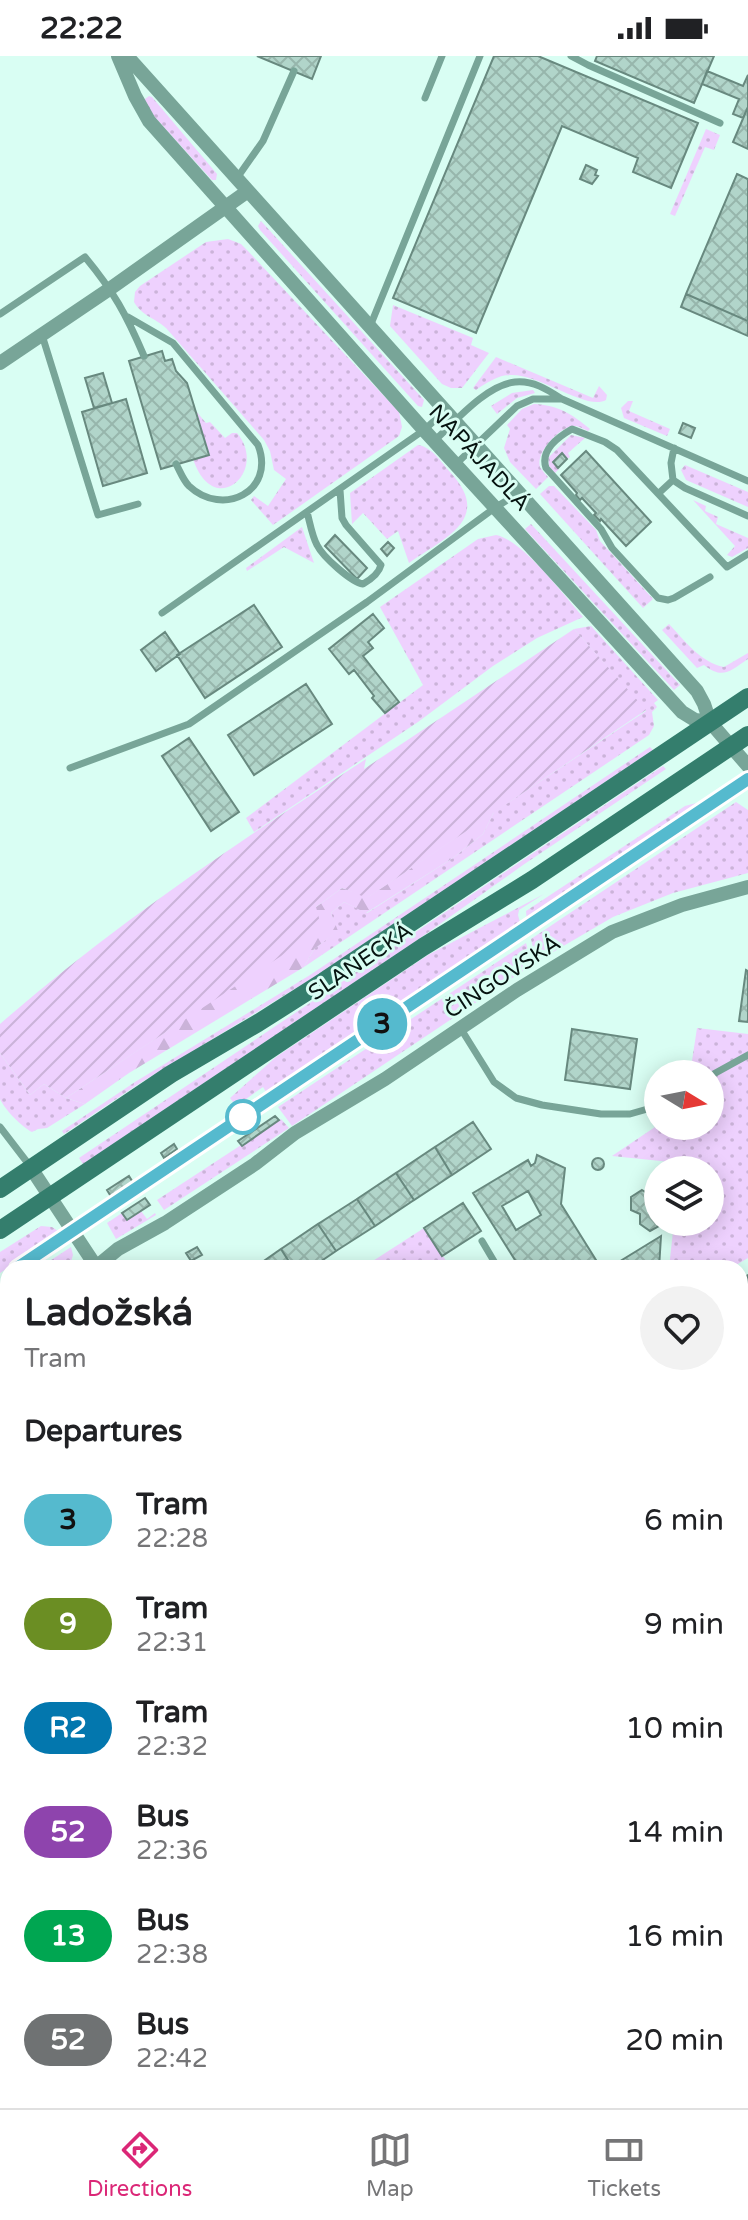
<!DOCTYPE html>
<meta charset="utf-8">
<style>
:root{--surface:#fff;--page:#f2f2f2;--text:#202124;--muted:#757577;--line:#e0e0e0;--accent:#db2777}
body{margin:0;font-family:"Varela Round",sans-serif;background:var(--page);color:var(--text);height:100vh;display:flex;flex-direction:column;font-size:30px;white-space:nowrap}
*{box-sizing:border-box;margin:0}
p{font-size:26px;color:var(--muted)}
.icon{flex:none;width:44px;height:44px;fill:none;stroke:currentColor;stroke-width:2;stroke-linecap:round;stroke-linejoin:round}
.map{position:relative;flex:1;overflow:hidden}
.sheet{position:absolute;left:0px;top:1204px;width:748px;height:848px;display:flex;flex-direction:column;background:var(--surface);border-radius:24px 24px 0 0;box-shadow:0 4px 20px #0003}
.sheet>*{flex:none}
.badge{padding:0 16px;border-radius:26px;font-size:28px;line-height:52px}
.needle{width:52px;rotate:100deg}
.controls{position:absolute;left:644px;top:1004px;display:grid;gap:16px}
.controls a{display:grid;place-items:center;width:80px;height:80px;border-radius:50%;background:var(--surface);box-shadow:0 4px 20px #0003;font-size:40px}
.map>.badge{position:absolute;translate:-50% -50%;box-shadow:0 0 0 4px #fff}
h2{padding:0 24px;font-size:30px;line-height:72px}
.round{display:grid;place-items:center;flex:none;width:84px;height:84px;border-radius:42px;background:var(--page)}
.headline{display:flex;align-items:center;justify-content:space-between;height:136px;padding:0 24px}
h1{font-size:38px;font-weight:700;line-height:60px}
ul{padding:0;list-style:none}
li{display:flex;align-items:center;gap:24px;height:104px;padding:0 24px}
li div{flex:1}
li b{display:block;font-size:30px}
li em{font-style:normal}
li .badge{min-width:88px;font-weight:700;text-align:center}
.status{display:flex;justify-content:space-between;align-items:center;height:56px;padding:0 40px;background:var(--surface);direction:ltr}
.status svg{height:22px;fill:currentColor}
.dock{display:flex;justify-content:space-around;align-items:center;height:112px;border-top:2px solid var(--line);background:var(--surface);font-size:22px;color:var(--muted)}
.dock a{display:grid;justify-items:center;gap:4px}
.dock .active{color:var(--accent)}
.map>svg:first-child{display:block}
.grass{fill:url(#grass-dots)}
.forest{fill:url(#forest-firs)}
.garden{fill:url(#garden-furrows)}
.water{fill:url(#water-ripples)}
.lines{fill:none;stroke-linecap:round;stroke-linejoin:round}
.stream{stroke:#ce9de8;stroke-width:5}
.building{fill:url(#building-cross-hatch);stroke:#68897f;stroke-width:2;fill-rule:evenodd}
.service{stroke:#78a598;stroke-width:7}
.minor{stroke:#78a598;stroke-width:14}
.secondary{stroke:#347e6d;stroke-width:18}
.line-casing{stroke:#fff;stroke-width:18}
.line{stroke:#55bace;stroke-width:12}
.stop-dot{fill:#fff;stroke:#55bace;stroke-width:4}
.labels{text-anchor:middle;stroke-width:6;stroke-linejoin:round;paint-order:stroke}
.street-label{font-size:22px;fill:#061310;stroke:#d9fef3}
</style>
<div class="status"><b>22:22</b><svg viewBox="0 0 49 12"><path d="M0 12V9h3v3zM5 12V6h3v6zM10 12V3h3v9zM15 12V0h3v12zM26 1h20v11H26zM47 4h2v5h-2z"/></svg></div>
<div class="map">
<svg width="748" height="2052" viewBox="0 0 748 2052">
<defs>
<pattern id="grass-dots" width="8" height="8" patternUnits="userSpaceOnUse" patternTransform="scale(2)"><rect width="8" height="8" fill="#eed1fe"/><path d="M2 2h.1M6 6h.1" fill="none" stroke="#cbb3d9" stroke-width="1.8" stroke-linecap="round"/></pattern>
<pattern id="forest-firs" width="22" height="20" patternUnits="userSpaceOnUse" patternTransform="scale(2)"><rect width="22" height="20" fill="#eed1fe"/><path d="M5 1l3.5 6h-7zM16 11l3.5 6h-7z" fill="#cbb3d9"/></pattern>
<pattern id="garden-furrows" width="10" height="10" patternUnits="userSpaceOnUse" patternTransform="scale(2)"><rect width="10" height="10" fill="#eed1fe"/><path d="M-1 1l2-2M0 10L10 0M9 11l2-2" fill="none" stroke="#cbb3d9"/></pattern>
<pattern id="water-ripples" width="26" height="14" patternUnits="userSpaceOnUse" patternTransform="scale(2)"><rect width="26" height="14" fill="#ce9de8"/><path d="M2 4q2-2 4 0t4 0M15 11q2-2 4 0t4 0" fill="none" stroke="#af86c6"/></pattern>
<pattern id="building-cross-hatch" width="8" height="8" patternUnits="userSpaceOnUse" patternTransform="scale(2)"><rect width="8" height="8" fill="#b1d5ca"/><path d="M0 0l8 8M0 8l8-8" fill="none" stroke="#97b6ac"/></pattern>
</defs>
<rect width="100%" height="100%" fill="#d9fef3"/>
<path class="grass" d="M149 40 152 41 217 118 216 124H212L152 58 145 47V43Z
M706 73 720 79 714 94 705 91 675 160 670 158Z
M261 165 424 344 422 351 418 350 260 174 258 170Z
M228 183 241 188 248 195 399 356 402 371 399 380 273 469 251 444 254 440 268 450 286 423 274 414 270 395 264 384 166 272C155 262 142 260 134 246L135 236 140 230 206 186Z
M393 249 473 282 471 289 489 297 462 332H451L442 328 390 270Z
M496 301 593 342 599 330 607 339 606 344C586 355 539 317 510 319 498 319 486 327 476 334L473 332Z
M533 334 535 337 517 342 497 358 491 350 512 337Z
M628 345H633L629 355 670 373 667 380 624 362 621 352Z
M534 348C558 349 572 358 590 373L588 375C586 374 578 370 576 370 562 368 535 396 540 411 540 412 547 420 548 421L536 433 510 406 504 392 510 373 507 369 522 353Z
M196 355 206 367 210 366 225 382 232 377H237C269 415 214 465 193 403L209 398Z
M571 379 585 382 568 397 570 401 567 403 562 397 553 405 559 413 555 417 549 410 548 402Z
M418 389C432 391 441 406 450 416 494 463 444 482 409 507L398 475 387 483 363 457 352 468 350 437Z
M685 409 748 436V451L686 424 681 414Z
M549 430H554L596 474 600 485 653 543 643 552 540 438Z
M693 444 706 450 705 455 718 461 716 468 748 482V492L732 501 727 499 735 490Z
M531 468 680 629 674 634 525 473Z
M302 471 314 507 284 491 247 515 246 512Z
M496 479C523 484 564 540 583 561L537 582 493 610 418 666 254 776 246 762 423 629 380 551 478 483Z
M669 568C685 585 700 606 724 611L748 597V603C730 615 723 624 704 609L697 612 662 574Z
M591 570 658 644 654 647 657 651 652 656 654 670 649 679 304 911 314 893 337 875 331 857 344 846 367 857 453 802 483 778 494 756 646 655 574 573Z
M650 691 653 694 311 923 137 1029 64 1078 62 1075 135 1026 310 919Z
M663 710 666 713 523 809 409 890 83 1108 79 1102Z
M721 732 725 734 527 866 526 855 685 750 700 746Z
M736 746 748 754V817L673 837 613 861 536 906 531 883Z
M544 838 519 854 518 859 521 870 268 1039 263 1031 236 1050 230 1042 276 1001 428 899Z
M526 887 532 909 292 1070 278 1051Z
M697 972 748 978V1202L731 1212H669L674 1166H710V1114H680V1107L612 1100 658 1069 710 1070V1018H690Z
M0 997 30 1039 44 1028 66 1042 85 1048 47 1072 38 1073 32 1076C22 1071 5 1054 0 1043 0 1034 0 1009 0 997Z
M281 1063 289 1072 164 1154 157 1144Z
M141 1155 147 1163 155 1157 156 1159 116 1183 107 1167 122 1157 127 1164Z
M41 1170 52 1171 61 1177 0 1217V1196Z
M424 1172 451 1212H362Z
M71 1191 73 1199 69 1212H39Z
M0 1666H8V1736L0 1741Z
M748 1823V1970L740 1972V1829Z
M436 2044H564L549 2052H423Z"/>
<path class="forest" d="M494 756 483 778 453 802 366 857 344 846 331 857 338 875 314 893 304 911 129 1017 85 1048 66 1042 179 967 316 851 342 832 368 841Z"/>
<path class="garden" d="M574 573 646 654 367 842 342 832 316 851 322 873 66 1042 44 1028 30 1039 0 997V968C113 869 240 785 366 703L364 713Z"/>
<path class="water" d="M748 1961V2045L730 2052H549L564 2044H740V1964Z"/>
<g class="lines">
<path class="stream" d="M740 1959 748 1946"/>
</g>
<path class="building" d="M257 0H321L312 23Z
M494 0H538L698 67 671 132 633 116 638 102 562 70 476 277 393 242Z
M597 0H714L694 47 595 5Z
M707 15 743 30 748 19V51L743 62 733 58 739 43 702 28Z
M748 51V93L733 86Z
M586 109 597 114 595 119 598 120 592 128 580 123Z
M737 118 748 123V265L686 238Z
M686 238 748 265V280L681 251Z
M162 295 165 305 172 303 176 315 187 327 209 399 161 413 129 305Z
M103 317 112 347 94 352 85 322Z
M126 343 147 417 103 430 82 356Z
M683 367 695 372 691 382 679 377Z
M586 395 651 466 626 490 601 463 600 465 594 459 596 457 582 442 580 444 576 439 577 437 561 419Z
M562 397 567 403 558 412 553 406Z
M335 479 367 512 357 523 325 490Z
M388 486 394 492 387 500 381 493Z
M254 549 282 591 205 642 177 599Z
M373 558 384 572 368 586 373 592 363 600 399 646 385 657 372 642 374 640 354 614 349 618 329 593Z
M165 576 180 598 156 615 141 594Z
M306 628 332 668 254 719 228 679Z
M189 682 239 756 211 775 162 700Z
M746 914 748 915V966L739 965Z
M572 973 637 983 630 1033 565 1024Z
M275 1060 279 1064 242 1090 238 1085Z
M473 1066 491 1093 452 1119 435 1091Z
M174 1088 177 1093 164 1102 161 1097Z
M435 1091 452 1119 414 1144 396 1117Z
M537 1099 565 1112 561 1148 601 1212H520L473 1137 528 1104 531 1110 535 1107ZM528 1135 541 1159 516 1174 502 1150Z
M592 1108a6 6 0 1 1 12 0a6 6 0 1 1-12 0Z
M396 1117 414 1144 375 1170 357 1143Z
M129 1120 134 1128 112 1142 107 1134Z
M642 1134 654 1141 653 1151 658 1154V1166H661V1169L650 1175 640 1168V1158L631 1154V1141Z
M145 1142 150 1149 127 1164 122 1157Z
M357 1143 375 1170 336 1195 318 1168Z
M463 1147 481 1175 442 1200 424 1172Z
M318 1168 336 1195 311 1212H293L281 1193Z
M661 1180 659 1212H609Z
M197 1191 202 1199 191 1205 186 1197Z
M281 1193 293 1212H253L258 1209Z
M748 1219V1236L740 1223Z
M746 1233 748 1236V1262L740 1267V1237Z
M748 1357V1486L740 1490V1407L747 1403 740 1392V1362Z
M740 1510 748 1524V1582L743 1574 740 1575Z
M748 1760V1790L740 1795V1765Z
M8 1804V1843L2 1847 0 1844V1808Z
M2 2003 8 2007V2044H54L65 2052H17L0 2039V2005Z
M69 2044H99L88 2052H65L61 2049Z"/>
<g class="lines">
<path class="service" d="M571 0 588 9 720 67
M425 42 442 0
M237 122 263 85 294 15
M0 258 85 201C114 236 126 258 144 300
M128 261 173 287 258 389C276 435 223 462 189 430 183 424 180 415 176 408
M371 268 480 0
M42 279 98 459 138 448
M434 385C455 366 486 329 515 326 533 324 548 334 562 343L748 425
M456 408 517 350 533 343H560
M673 424 685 432 748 460
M659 437 673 424 671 407 674 392
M307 456C310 467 312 480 317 489 323 501 351 526 363 528 370 524 379 517 381 509L346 469 342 462 340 434
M710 521 674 542 668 544 658 542 612 492 601 473 546 412C540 395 558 381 572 373L605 386 617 394 727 511 748 498
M162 557 424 374 445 355
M70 712 189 668 367 546 496 451 519 437
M461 973 494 1026 516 1042 542 1049 601 1058H630L658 1050
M710 1020 748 999
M0 1071 30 1110
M482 1185 498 1212
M0 1402 8 1409
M0 1508 4 1515
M0 1888 8 1883"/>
<path class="minor" d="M118 0 135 40 149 65 424 374 682 656 695 664 710 666
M127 0 697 635 704 648 710 666 748 710
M0 307 111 232 248 135
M31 1112 97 1212
M95 1212 118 1193 165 1167 255 1108 295 1077 385 1023 517 934 612 876 682 849 748 831
M0 1290 8 1277
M740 1325 748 1320
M740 1704 748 1699
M0 1929 8 1925"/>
<path class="secondary" d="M0 1133 171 1018 258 967 324 925 748 641
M0 1174 423 891 532 824 748 679"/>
</g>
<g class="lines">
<defs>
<path id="line" d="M17 1212 748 723"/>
</defs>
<use href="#line" class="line-casing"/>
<use href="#line" class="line"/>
</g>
<circle class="stop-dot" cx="243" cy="1061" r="16"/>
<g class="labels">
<g class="street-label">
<text transform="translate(480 401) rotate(47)" y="8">NAPÁJADLÁ</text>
<text transform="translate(360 905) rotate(-34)" y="8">SLANECKÁ</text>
<text transform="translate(502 920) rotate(-33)" y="8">ČINGOVSKÁ</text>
</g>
</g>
</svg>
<div class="controls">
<a><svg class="needle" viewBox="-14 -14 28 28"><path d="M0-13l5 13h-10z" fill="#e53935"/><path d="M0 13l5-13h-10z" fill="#757577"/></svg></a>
<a><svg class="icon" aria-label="layers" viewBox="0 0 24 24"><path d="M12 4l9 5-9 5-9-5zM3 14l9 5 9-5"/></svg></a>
</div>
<b class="badge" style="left:382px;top:968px;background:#55bace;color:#111">3</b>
<section class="sheet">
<div class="headline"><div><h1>Ladožská</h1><p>Tram</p></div><a class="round"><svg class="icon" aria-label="heart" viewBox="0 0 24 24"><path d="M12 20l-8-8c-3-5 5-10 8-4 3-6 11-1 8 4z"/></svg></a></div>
<h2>Departures</h2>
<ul>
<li><span class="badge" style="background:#55bace;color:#111">3</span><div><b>Tram</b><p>22:28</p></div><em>6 min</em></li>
<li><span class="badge" style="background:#6b8e23;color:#fff">9</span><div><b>Tram</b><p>22:31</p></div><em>9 min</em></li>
<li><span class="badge" style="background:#0377ae;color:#fff">R2</span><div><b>Tram</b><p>22:32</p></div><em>10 min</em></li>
<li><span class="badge" style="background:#8e44ad;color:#fff">52</span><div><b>Bus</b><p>22:36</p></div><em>14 min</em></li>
<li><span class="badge" style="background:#00a651;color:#fff">13</span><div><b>Bus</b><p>22:38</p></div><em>16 min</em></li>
<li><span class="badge" style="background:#6f7273;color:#fff">52</span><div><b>Bus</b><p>22:42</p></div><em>20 min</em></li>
</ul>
</section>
</div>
<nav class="dock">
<a class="active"><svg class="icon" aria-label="directions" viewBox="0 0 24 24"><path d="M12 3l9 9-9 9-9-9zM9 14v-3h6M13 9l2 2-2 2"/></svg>Directions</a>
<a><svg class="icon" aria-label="map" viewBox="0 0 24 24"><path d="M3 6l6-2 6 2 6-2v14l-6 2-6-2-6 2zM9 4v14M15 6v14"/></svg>Map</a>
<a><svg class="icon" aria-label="tickets" viewBox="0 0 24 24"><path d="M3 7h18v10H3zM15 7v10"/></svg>Tickets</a>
</nav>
